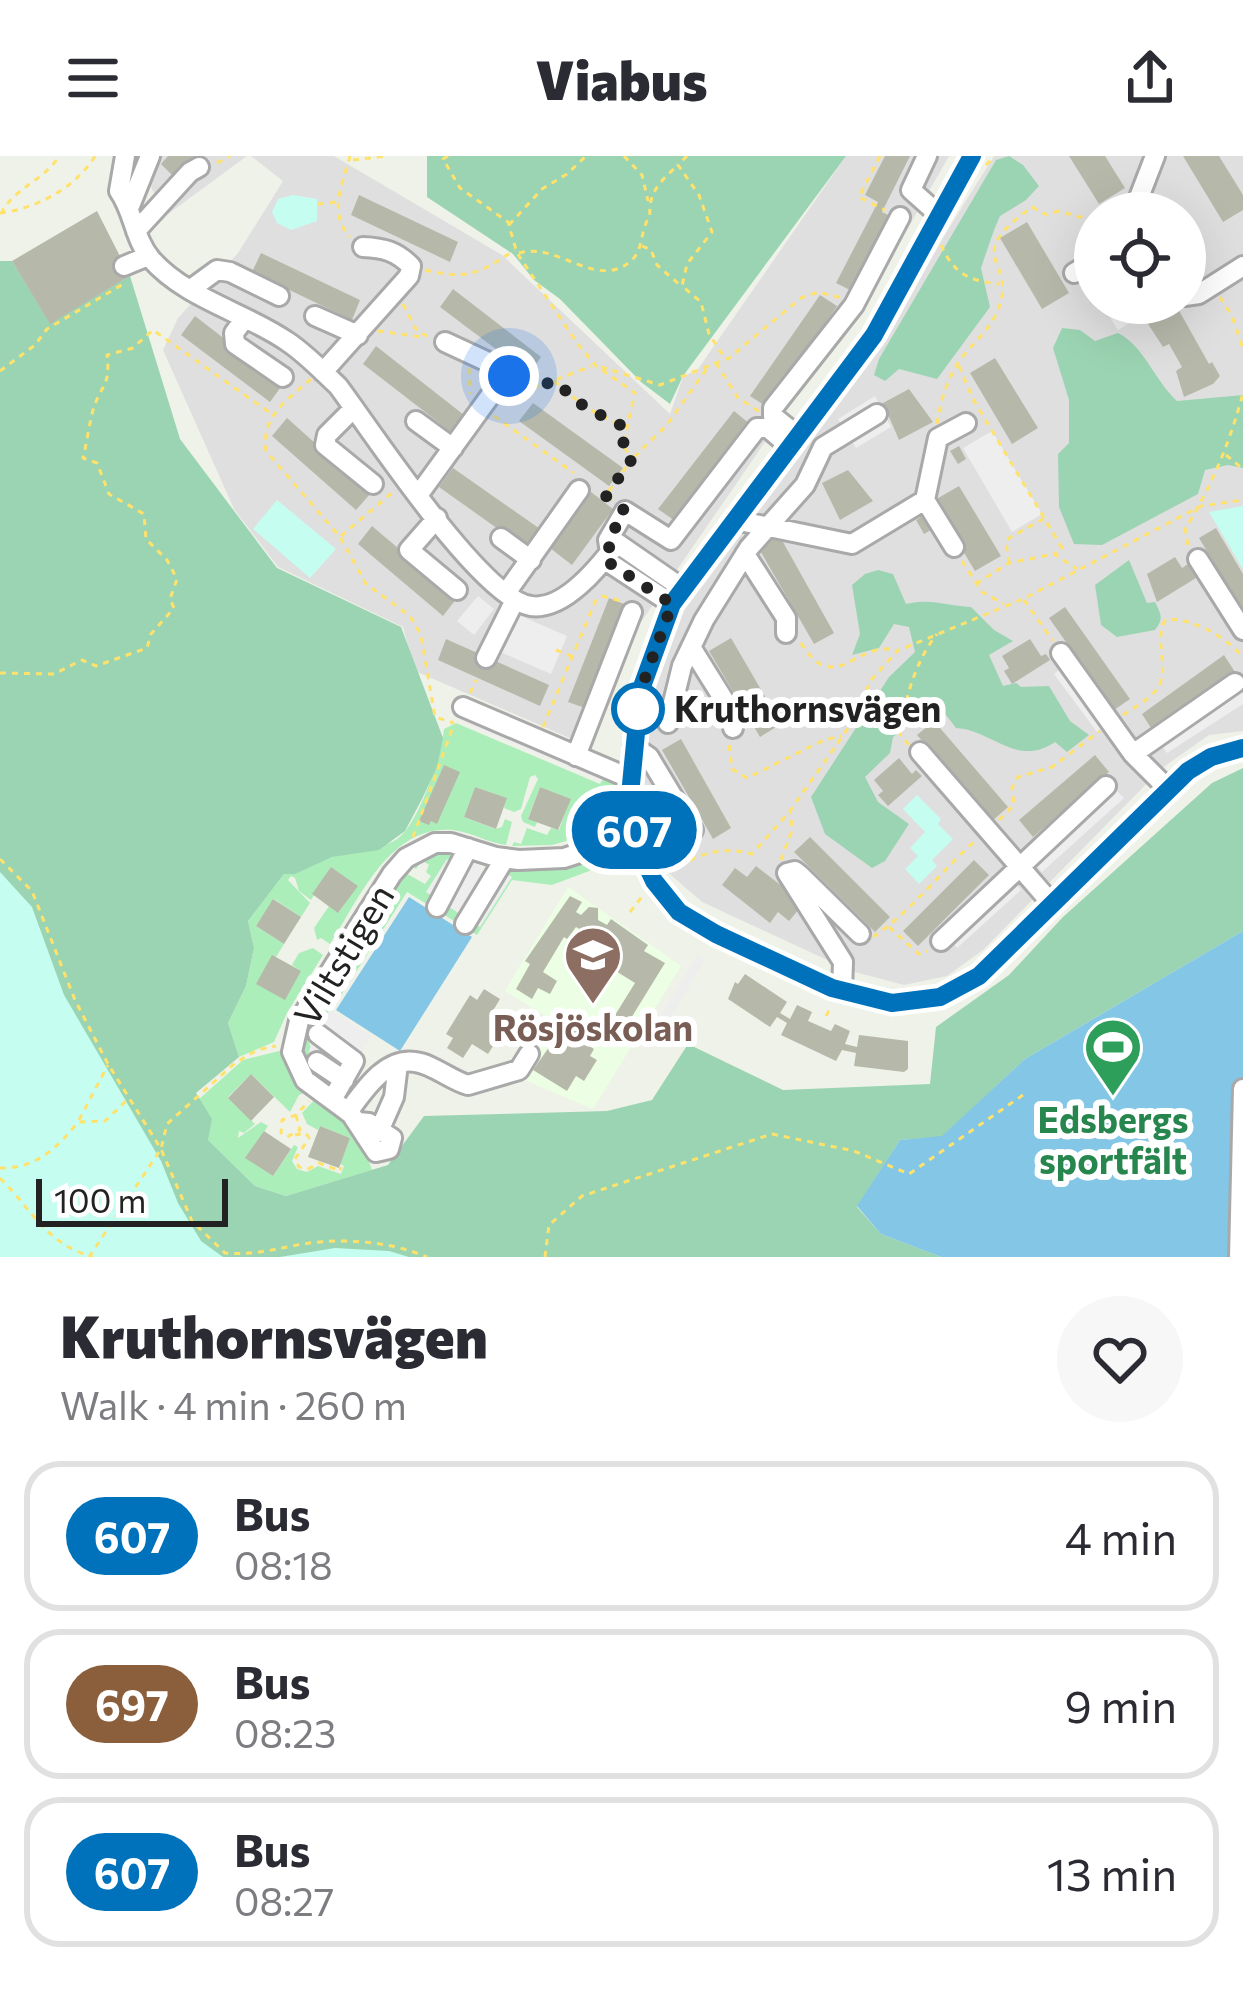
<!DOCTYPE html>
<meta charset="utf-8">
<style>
:root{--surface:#fff;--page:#f7f7f7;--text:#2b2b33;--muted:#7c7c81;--line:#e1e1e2}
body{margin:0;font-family:Commissioner,sans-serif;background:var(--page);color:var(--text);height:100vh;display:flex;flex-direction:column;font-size:45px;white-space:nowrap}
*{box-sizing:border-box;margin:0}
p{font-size:39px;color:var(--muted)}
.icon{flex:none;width:66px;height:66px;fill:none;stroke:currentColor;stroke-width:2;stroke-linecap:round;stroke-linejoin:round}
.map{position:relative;height:1101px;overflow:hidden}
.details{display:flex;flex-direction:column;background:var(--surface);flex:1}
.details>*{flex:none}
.badge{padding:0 24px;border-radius:39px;font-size:42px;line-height:78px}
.controls{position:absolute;left:1074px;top:36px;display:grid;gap:24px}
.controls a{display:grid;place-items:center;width:132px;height:132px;border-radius:50%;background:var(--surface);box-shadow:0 12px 48px #0002;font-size:60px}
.scale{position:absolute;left:36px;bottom:30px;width:192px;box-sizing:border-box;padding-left:12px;border:6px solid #222;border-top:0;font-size:33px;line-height:42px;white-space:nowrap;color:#222;-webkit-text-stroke:9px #fff;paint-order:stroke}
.you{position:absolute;width:60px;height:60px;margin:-30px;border:9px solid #fff;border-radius:50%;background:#1a73e8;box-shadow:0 0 0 18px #1a73e833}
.map>.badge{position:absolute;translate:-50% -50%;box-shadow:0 0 0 6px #fff}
.round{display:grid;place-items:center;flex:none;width:126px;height:126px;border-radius:63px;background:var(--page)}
.overview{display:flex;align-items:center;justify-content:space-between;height:204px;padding:0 60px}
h1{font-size:57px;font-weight:800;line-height:90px}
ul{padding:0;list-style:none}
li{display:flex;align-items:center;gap:36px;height:150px;margin:0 24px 18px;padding:0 36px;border:6px solid var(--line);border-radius:36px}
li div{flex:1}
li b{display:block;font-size:45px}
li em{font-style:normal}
li .badge{min-width:132px;font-weight:700;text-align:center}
header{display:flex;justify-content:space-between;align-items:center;height:156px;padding:0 60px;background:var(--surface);font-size:54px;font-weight:800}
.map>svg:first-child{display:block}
.residential{fill:#e0dfdf;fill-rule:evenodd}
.education{fill:#ecffe4}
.grass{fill:#aceeba}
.forest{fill:#9bd4b2}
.park{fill:#c5fdf0}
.pitch{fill:#83c6e5}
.parking{fill:#eee}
.building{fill:#b6b9aa}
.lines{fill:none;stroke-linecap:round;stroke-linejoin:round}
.minor-casing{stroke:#a9a9a9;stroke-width:24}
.path{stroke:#ffe26c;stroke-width:3;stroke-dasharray:6 6;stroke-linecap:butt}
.minor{stroke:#fff;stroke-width:18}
.line-casing{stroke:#fff;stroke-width:27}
.line{stroke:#0072bc;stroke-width:18}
.walk{stroke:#222;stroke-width:12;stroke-dasharray:0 21.6}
.stop-dot{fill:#fff;stroke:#0072bc;stroke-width:6}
.labels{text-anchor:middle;stroke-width:12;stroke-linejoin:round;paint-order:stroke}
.stop-label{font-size:36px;font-weight:bold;fill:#222;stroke:#fff;text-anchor:start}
.street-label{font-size:36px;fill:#222;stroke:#fff}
.education-label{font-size:36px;font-weight:bold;fill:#785e54;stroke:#fff}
.leisure-label{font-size:36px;font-weight:bold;fill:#27864d;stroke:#fff}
</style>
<header><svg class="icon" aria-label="menu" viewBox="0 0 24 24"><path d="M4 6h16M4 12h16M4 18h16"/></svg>Viabus<svg class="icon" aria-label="share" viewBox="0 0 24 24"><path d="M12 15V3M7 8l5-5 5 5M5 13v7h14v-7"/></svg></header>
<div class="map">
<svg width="1243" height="1101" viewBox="0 0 1243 1101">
<rect width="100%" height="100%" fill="#eff2e8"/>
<path class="residential" d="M138 0H247L164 61Z
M251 0H334L502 99 670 258 683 221 698 213 846 0H949L887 109 630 482 588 590 415 515 403 471 278 411 234 353 163 194 178 162 238 97 283 25Z
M994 0H1243V575L1209 579 1162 612 983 794 947 820 904 829 851 815 702 746 663 712 645 672 642 631 650 550 670 467 876 189ZM1095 57H1185V147H1095Z"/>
<path class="education" d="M568 731 681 810 593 953 520 922 555 866 505 835Z"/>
<path class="grass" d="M456 567 600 628 605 620 615 625 618 671 608 678 599 676 552 689 512 690 514 686 521 688 527 672 547 679 551 672 559 674 570 643 540 631 528 662 537 666 535 671 523 666 521 660 538 623 535 619 530 621 521 653 514 656 504 652 506 642 475 631 464 661 495 673 502 671 505 663 512 666 506 689C488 687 471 676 453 674 389 668 359 744 330 788L321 782 317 784 314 772 329 750 339 756 357 730 331 711 311 744 299 735 295 722 291 720 288 724 310 747 301 761 274 743 256 770 284 788 276 801 272 799 301 815 292 809 299 797 313 792 323 799 287 857 274 886 239 901 228 867 246 830 254 792 248 765 284 718C301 718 313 708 329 702 349 695 375 695 394 685 418 673 441 599 444 573Z
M627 692 629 700 552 729 512 724 477 779 407 736 331 855 320 864 309 887 327 924 322 930 302 907 299 881 402 715 425 728 431 720 426 716 429 709 422 704 416 713 410 709 426 696 453 695 456 702 427 736 504 715 508 710 573 707Z
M283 894 293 919 307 936 299 939 290 956 251 918 228 941 255 968 244 977 239 975 238 982 261 966 268 970 246 1002 273 1020 294 989 298 991 292 1005 297 1013 307 1016 318 1010 341 1018 344 1010 340 1008 350 982 320 970 318 974 307 968 302 957 318 940 356 969 372 1014 286 1040 255 1030 207 983 198 944 243 904Z"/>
<path class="forest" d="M427 0H846L683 220 670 248 641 226 560 143 534 124 513 98 427 41Z
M1009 0 1023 9 1039 30 1026 44 1000 60 994 74 981 112 990 151 937 223 899 213 885 225 874 219 879 203 996 4Z
M0 105H12L50 167 130 120 180 283 277 412 401 471 443 582 437 611 422 643 405 675 379 694 332 701 295 718H284L248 765 254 792 246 830 228 867 239 901 196 937 212 963 208 984 255 1030 286 1040 388 1009 424 960 607 955 652 944 688 888 783 934 930 928 936 871 1009 819 1063 761 1212 627 1243 612V775L1025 903 942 981 900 984 857 1051 881 1078 941 1101H0Z
M1062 172 1080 174 1095 185 1118 177C1145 191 1154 224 1177 245L1243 239V312L1228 309 1205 314 1198 338 1102 389 1074 388 1059 351 1058 298 1069 287V244L1053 192Z
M1129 404 1147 447 1155 446C1161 458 1164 463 1155 474L1117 481 1101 469 1095 429Z
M878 414 893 418 906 448C933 442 945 450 971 451L994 474 1013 485 989 499 1003 530 1016 527 1021 531 1049 530 1070 565 1089 579 1067 596 1055 586C1017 612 992 574 956 572L946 559 932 553 893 581 890 597 865 621 878 646 909 668 885 705 872 712 825 678 811 641 889 521 915 496 909 471 894 468 879 492 852 499 860 478 852 429 865 418Z"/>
<path class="park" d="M293 39 317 43V65L291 74 277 67 272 56 278 43Z
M277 344 336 393 310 422 253 373Z
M1243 350V413L1209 356Z
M917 639 941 663 938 668 953 683 932 704 937 710 919 728 905 713 918 700 910 692 925 676 903 653Z
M0 716 32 751 64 839 161 1005 178 1047 201 1085 223 1101H0Z
M335 1092 389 1095 409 1101H280Z"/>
<path class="pitch" d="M409 741 472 781 400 895 336 854Z
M1243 775V1101H941L881 1078 857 1050 900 984 942 980 1025 903Z"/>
<path class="parking" d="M1101 147H1160L1161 148 1118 174Z
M875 240 891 271 856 292 838 263Z
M992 275 1042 358 1012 376 963 292Z
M478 440 494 453 474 479 457 465Z
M514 457 567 480 551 518 498 495Z
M1061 512 1105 570 1097 576 1054 518Z
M1243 535V548L1167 597 1161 588Z
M470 541 610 603 600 624 458 564Z
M1117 635 1124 642 1042 716 1035 708Z
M450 692 473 703 471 706 487 716 486 704 512 721 480 771 426 736 447 703 455 707V698Z
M1015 727 1021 734 957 792 951 784Z
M697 799 705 804 660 879 652 874Z
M330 854 371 880 336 936 322 930 326 924 308 899 318 866Z"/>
<path class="building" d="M168 0H196L175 22 161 8Z
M885 0H910L882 56 894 62 856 137 836 127 878 46 865 39Z
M1069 0H1105L1125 32 1099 48Z
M1183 0H1219L1243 39V54L1223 66Z
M359 39 458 86 450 106 351 59Z
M97 55 130 120 50 168 12 105Z
M1027 66 1069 137 1042 153 1000 82Z
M261 97 360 144 352 164 252 116Z
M453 133 541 201 529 218 440 151Z
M820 139 837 150 767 251 750 240Z
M1177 151 1209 208 1212 206 1220 220 1213 228 1184 241 1176 215 1182 211 1169 188 1163 191 1148 168 1157 163 1155 159Z
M195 160 283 228 270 246 181 179Z
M376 190 464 259 451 276 363 208Z
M995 202 1038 272 1012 288 970 217Z
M909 233 933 266 899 284 883 247Z
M533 247 623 312 609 330 519 265Z
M734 255 750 268 675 365 658 353Z
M287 262 371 337 356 354 272 280Z
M959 290 966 303 958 308 950 295Z
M453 312 543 375 529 395 439 331Z
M848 314 873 345 840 364 822 327Z
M959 330 1001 400 975 415 933 345Z
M591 336 613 353 572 409 550 392Z
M925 358 934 372 924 378 916 364Z
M372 370 457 442 443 460 358 388Z
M1216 372 1243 418V455L1199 382Z
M779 379 834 477 814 488 758 391Z
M1175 401 1182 412 1188 408 1196 422 1157 446 1147 418Z
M609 442 629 450 588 553 568 546Z
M1065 451 1130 543 1114 554 1049 462Z
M731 482 781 568 760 581 709 495Z
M446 483 549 529 540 550 438 504Z
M1030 483 1041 500 1046 498 1050 504 1012 528 1004 515 1009 512 1002 500Z
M1224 499 1235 516 1153 575 1142 558Z
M934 565 1008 651 992 665 917 579Z
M681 583 731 672 713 683 662 594Z
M1095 599 1109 616 1033 681 1019 664Z
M899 602 912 618 916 614 922 620 888 650 878 639 883 635 874 624Z
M444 609 460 616 437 668 431 665 429 669 419 665Z
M475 631 507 642 496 673 464 661Z
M540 631 571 643 558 674 528 663Z
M810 681 890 761 875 776 794 696Z
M974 704 989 719 918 790 903 775Z
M756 710 804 747 789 765 778 756 770 767 722 729 735 712 747 721Z
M331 711 358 730 338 757 312 738Z
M570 740 582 746 576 756 581 759 589 751 598 752V764L607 769 611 763 648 789 644 795 665 807 620 880 607 872 635 827 611 812 605 828 589 818 600 804 583 793 592 781 576 771 567 783 564 781 543 816 557 825 550 838 538 832 532 843 516 833 530 808 525 805Z
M273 743 301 761 284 788 256 770Z
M272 799 301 815 285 844 256 828Z
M745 818 787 846 780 857 790 863 797 849 812 856 808 865 831 875 835 868 850 875 845 888 857 891 859 879 908 885V913L904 916 854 910 856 897 842 894 836 905 781 879 787 867 777 861 770 871 728 843 735 826 738 828Z
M484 833 500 843 491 858 507 868 488 898 472 888 463 902 447 892 453 882 446 878 470 839 477 844Z
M571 860 582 865 578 883 594 893 590 900 597 904 584 925 576 920 567 935 533 914Z
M251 918 274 941 251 965 228 942Z
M320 970 350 982 339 1012 308 1001Z
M264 975 291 993 273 1020 245 1002Z"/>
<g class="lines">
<defs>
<path id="minor" d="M125 0 119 35C134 56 134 83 151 103 186 143 245 156 288 186 306 198 322 215 338 230 371 274 482 444 531 450 564 455 599 411 617 387L682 432
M927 0 911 34 939 59
M972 0 874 179 672 448 640 536 629 649 640 695 654 725 679 756 715 778 833 833 892 847 940 841 979 821 1188 615 1211 601 1243 592
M130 50 150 0
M1133 57 1155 0
M136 75 190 16 199 11
M124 110 148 100
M1074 117 1095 104
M191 133 217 114 230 116 279 140
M1185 140 1199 138 1243 110
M315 160 358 179
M245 162 234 177 235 188 283 221
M323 216 409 120 411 110C396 95 384 92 363 91
M354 252 327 279 325 289 373 328
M416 265 453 292
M798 280 773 260V252L854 149 900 61
M419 338 498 229 497 215 488 206 445 186
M925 344 954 391
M437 362 409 394 457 434
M735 364 852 388 925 344 938 282 966 267
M501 382 531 404
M610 397 608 384 625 355 671 384 757 272H768L790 291
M745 398 786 462V477
M1198 403 1243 474
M605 404 672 448
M506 437 579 334
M691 491 734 560 733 572
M1061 497 1133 598 1168 633
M486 502 515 444
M463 551 629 622
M668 567 682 510 704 464 749 392 805 329 823 291 877 258
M633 590 649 601 693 674 643 703
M920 596 1052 748
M1133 598 1235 527
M576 600 632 456
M437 751 468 692
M465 768 505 702
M941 785 1106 630
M842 835 843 806 787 717 795 715 800 719 860 778
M318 878 354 905 332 944
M317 906 344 924
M348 956C363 936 385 901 415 906 433 908 450 924 468 929L519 914 529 898
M358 966 369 967 392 982 389 993 376 996 351 958 305 924 292 896 299 865 392 718 406 702 435 687H451L496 701 519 704 564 702 635 679
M380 973 394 941 398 908
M1239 1101 1243 933"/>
</defs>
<use href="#minor" class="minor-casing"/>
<path class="path" d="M350 0C344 25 327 57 350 81
M448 0 443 3 460 32 508 66 517 97 577 187 595 209 635 237 623 289 632 303 606 339 615 346
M624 0 642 19 648 45
M687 0 678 9 699 39 712 76 687 108 682 130 701 146 709 178 724 201
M880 0 859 41 885 54
M353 4 387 0
M217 7 230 0
M986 9 995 0
M318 48 337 46
M0 57C35 53 76 32 95 0
M1 58C13 32 44 25 59 0
M509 69 542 33 567 18 586 0
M941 89C954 118 969 125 1000 128
M642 90 651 94 657 109 680 129
M519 97C558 85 597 136 632 104 644 92 640 73 650 60 648 36 661 25 677 10
M425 114C468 124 478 118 515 94
M1220 141 1232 160 1243 193
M403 148 417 175 429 181
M378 175 422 181
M716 207 738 242 760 256
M959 210 973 243 1062 392 1054 398
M601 211 660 229 729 202 801 142 818 136 842 142
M469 212 470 238
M0 215 35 189 47 173 125 127
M311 223C287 244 261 260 266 295L340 381 366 428 410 460 421 479 435 561 454 567
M513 223 531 233 592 210
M554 225 585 251 624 271
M494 260 574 317
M937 268C941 243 948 219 964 199 976 184 991 172 998 154 1019 101 958 105 1032 51L1047 59 1058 55 1095 65
M1226 299 1243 313
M634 301 666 270 708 211
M341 380 393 336
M1188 389 1185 373C1212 330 1230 286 1243 237
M962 405 982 436 1004 448
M1009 407 1006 386 1009 382 1045 362
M976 428 1009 407 1054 398 1077 413
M602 440 621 445
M1024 444 1053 485
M801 487C835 542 856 484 896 494
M556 494 571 500
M0 517 54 518 82 504 96 510 147 492 151 478 174 452 170 443 177 423 167 404 146 383 144 358 109 338 97 307 83 302C87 286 89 269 93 254 101 228 111 230 107 199L133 192 153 174 273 259
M470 537 476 524
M1123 559C1133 552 1149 544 1156 534 1172 514 1152 484 1166 463 1195 463 1224 480 1243 501
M543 571 598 439
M729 589 732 613 747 622 824 584 841 580
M909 589 900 578C905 543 915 506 937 478
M999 664 1014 649 1012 632 1018 621 1052 611 1100 575
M413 681 454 568
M0 703 32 735 75 844 108 908 161 993 192 1065 225 1097C250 1099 267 1095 292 1090 335 1081 387 1084 427 1101
M781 704 792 674 791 657
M669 716C696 699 720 689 752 698L790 655 851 568 871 524 897 495 1023 443 1201 350 1243 344
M630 756 644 738
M889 771 919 798 928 795
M873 781C912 755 939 717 974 686
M826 860 831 851
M296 959 300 974 287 981 281 977 282 964 296 959 309 945
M79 964 108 909
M295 979 306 977 309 982 295 1003 299 1011 308 1013 319 1007 340 1015 341 1011
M0 1012C36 1013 57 992 78 966L105 965 128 943
M0 1022C34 1056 45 1087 93 1101
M89 1101 161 993 167 968 235 907 257 894 276 890
M545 1101 549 1069 582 1040 772 978 854 995 909 1018 1023 939"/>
<use href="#minor" class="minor"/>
</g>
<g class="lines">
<defs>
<path id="line" d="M972 0 874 179 672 448 640 536 629 649 640 695 654 725 679 756 716 778 832 832 892 847 940 841 979 820 1188 615 1211 601 1243 592"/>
</defs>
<use href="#line" class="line-casing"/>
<use href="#line" class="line"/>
<path class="walk" d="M509 220 530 233 554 225 585 251 626 272 623 289 632 303 606 340 625 355 608 384 610 397 605 404 672 448 640 536 636 563 638 553"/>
</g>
<defs>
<symbol id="school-pin" viewBox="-11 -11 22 30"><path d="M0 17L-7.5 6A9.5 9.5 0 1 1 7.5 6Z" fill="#8d6e63" stroke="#fff"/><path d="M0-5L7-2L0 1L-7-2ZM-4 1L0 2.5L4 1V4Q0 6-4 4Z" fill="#fff"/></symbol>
<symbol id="stadium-pin" viewBox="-11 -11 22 30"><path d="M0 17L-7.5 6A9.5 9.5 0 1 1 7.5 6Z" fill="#2e9e5b" stroke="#fff"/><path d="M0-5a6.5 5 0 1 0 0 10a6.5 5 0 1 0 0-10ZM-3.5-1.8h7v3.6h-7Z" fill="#fff"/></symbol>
</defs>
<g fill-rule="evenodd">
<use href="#school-pin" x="560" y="766" width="66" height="90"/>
<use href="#stadium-pin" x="1080" y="858" width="66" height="90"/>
</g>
<circle class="stop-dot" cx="638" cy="553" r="24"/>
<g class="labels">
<g class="stop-label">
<text x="674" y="566">Kruthornsvägen</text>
</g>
<g class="street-label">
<text transform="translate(344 799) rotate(-59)" y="13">Viltstigen</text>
</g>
<g class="education-label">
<text x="593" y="885">Rösjöskolan</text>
</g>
<g class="leisure-label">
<text x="1113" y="977">Edsbergs<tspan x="1113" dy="41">sportfält</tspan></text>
</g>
</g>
</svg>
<div class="controls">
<a><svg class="icon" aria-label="locate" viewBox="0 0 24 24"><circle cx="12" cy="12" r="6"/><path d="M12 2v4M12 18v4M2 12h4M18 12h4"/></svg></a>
</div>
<div class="scale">100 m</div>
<div class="you" style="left:509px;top:220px"></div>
<b class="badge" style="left:634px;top:674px;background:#0072bc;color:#fff">607</b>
</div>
<section class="details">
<div class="overview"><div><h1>Kruthornsvägen</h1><p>Walk · 4 min · 260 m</p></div><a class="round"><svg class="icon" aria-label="heart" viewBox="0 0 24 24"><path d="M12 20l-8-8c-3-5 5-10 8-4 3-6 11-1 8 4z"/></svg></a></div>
<ul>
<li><span class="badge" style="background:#0072bc;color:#fff">607</span><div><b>Bus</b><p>08:18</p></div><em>4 min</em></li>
<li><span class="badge" style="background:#8b5e3c;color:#fff">697</span><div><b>Bus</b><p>08:23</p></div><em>9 min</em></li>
<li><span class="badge" style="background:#0072bc;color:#fff">607</span><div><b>Bus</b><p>08:27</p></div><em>13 min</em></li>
</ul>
</section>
